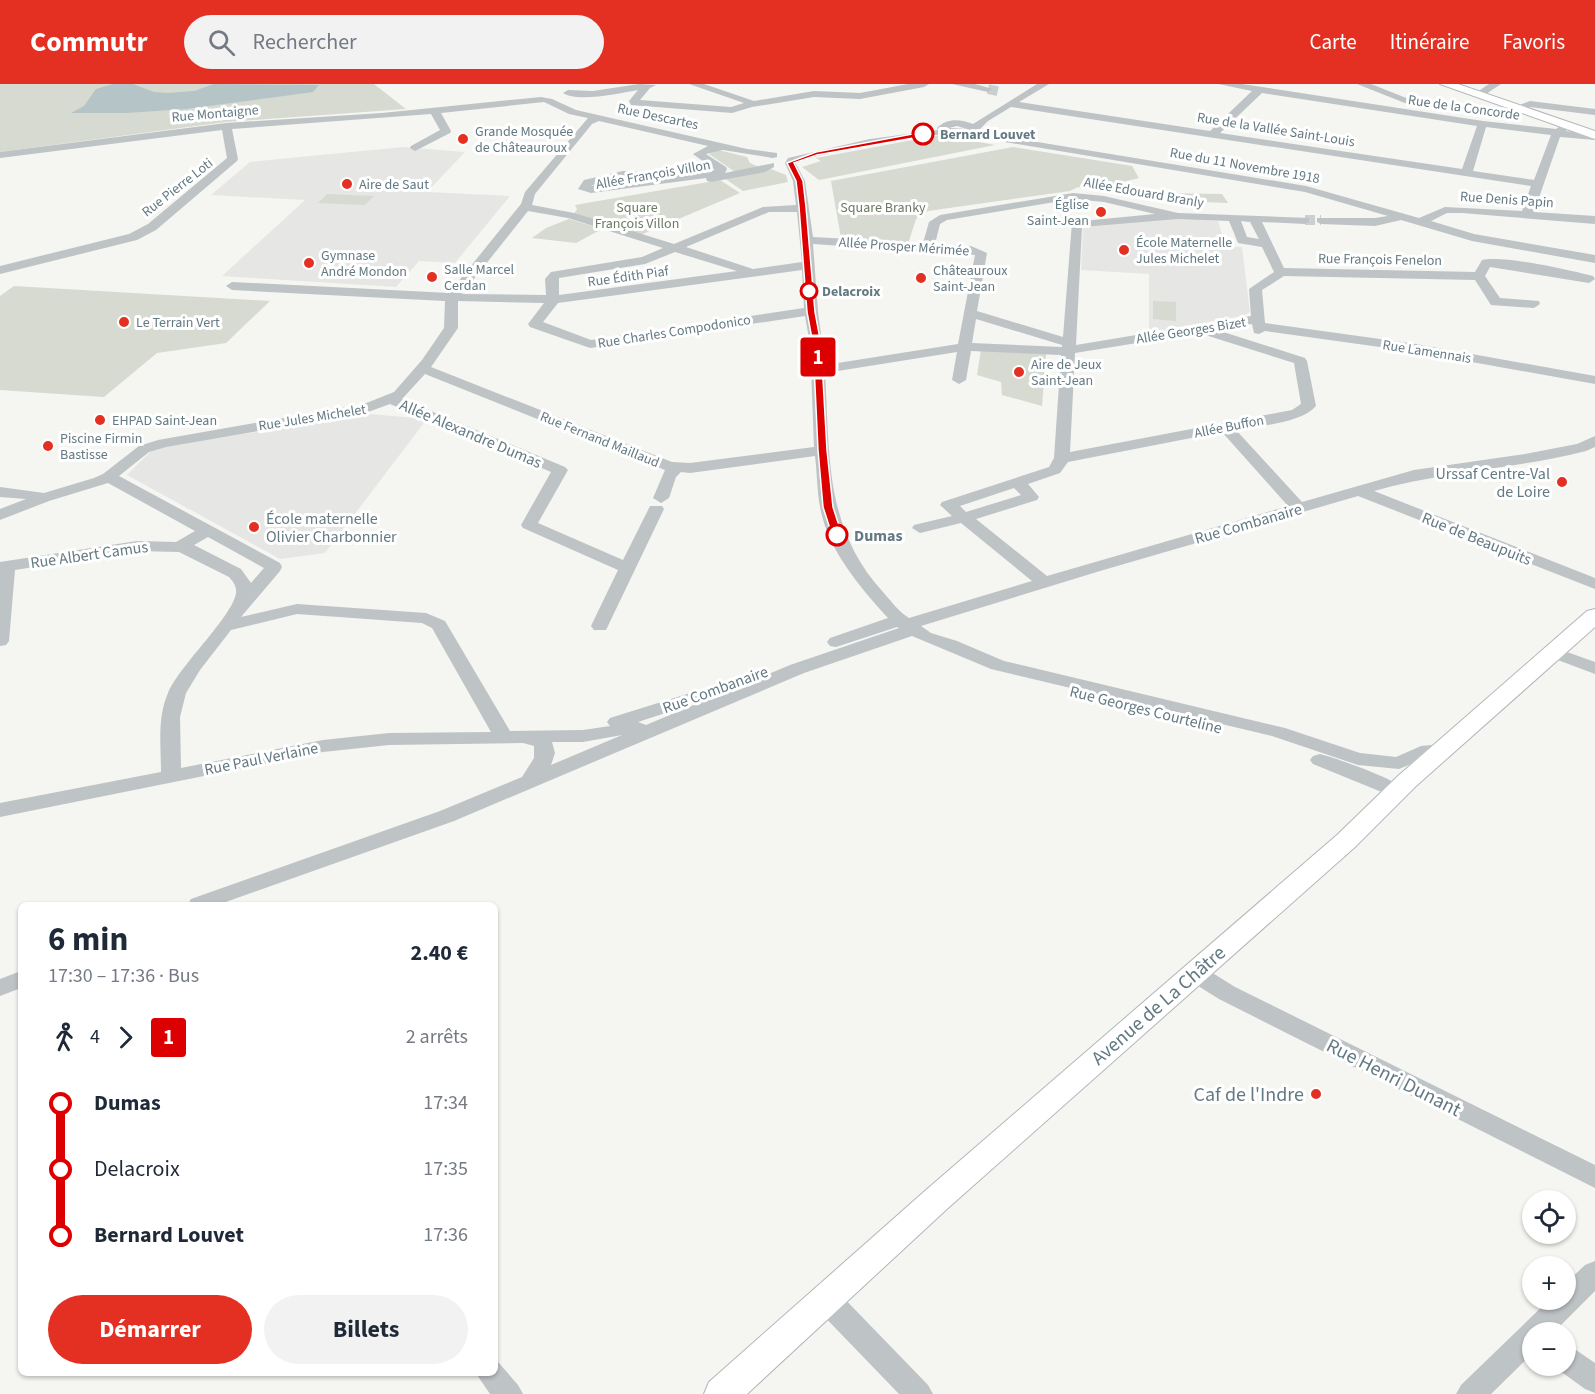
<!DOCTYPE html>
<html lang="fr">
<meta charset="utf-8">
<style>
:root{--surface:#fff;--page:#f2f2f3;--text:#1f2937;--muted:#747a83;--accent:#e43023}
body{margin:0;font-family:"Source Sans 3",sans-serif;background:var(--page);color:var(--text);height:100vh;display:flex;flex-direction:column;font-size:22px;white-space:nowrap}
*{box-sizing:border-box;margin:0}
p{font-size:20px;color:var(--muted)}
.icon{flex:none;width:33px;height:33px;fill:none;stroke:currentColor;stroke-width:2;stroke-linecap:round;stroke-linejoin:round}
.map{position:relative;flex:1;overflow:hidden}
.panel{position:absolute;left:18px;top:818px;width:480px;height:474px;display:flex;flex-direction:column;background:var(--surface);border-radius:9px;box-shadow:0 2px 4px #0004}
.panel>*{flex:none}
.badge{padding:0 12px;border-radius:4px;font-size:21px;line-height:39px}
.controls{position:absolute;left:1522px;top:1106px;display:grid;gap:12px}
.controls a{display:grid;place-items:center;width:54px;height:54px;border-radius:50%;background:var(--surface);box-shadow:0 2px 4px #0004;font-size:30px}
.map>.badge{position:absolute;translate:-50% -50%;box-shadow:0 0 0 3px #fff}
.legs{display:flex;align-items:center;gap:9px;height:66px;padding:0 30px;font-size:20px}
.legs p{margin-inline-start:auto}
.overview{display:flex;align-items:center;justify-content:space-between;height:102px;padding:0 30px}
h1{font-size:33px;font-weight:700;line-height:45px}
.primary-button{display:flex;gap:12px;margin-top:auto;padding:12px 30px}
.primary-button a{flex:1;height:69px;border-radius:36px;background:var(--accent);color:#fff;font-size:24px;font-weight:700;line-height:69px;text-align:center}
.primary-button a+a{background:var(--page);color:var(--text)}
ul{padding:0 30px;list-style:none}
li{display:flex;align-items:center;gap:21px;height:66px;font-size:22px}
li i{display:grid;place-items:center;width:9px;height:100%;margin:0 8px;background:currentColor}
li i::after{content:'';width:15px;height:15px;margin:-8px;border:4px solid;border-radius:50%;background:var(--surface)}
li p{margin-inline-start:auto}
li:first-child i{background:linear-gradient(#0000 50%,currentColor 0)}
li:last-child i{background:linear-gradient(currentColor 50%,#0000 0)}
header{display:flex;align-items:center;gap:36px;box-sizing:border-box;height:84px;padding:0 30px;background:var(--accent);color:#fff}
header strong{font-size:28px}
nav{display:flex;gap:33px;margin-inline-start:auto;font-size:21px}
.search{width:420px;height:54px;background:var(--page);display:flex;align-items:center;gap:15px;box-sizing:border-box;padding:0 21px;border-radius:33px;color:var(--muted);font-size:22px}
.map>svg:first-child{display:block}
.built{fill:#e6e6e5}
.green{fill:#d6dad0}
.water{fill:#b5c4c6}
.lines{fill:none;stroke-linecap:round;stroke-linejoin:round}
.minor-tunnel{stroke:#cad0d0;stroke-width:10;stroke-dasharray:10 5;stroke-linecap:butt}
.major-casing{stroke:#b1b7ba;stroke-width:2}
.minor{fill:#bec3c6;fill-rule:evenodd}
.major{fill:#fff;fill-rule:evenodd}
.line-1{fill:#d00;stroke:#fff;stroke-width:1.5}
.stop-1-dot{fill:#fff;stroke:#d00;stroke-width:3}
.poi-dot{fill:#e43023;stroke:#fff;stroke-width:2}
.labels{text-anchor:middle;stroke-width:6;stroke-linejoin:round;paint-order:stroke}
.far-street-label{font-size:14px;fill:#647a83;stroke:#fff}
.far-poi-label{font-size:14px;fill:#647a83;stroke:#fff;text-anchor:start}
.far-stop-label{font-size:14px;font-weight:bold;fill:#647a83;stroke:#fff;text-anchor:start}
.far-park-label{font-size:14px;fill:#6b7a63;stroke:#fff}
.street-label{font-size:16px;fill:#647a83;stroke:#fff}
.poi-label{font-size:16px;fill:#647a83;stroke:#fff;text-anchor:end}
.stop-label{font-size:16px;font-weight:bold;fill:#647a83;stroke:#fff;text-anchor:start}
.near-street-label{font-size:20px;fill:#647a83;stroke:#fff}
.near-poi-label{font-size:20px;fill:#647a83;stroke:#fff;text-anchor:end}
</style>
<header>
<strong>Commutr</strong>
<div class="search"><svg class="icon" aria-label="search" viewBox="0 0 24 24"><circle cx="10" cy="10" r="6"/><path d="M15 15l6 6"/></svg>Rechercher</div>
<nav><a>Carte</a><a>Itinéraire</a><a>Favoris</a></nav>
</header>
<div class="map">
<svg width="1595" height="1310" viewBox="0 0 1595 1310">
<rect width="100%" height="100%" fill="#f5f5f1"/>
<path class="built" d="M403 63 465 68 427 108 510 112 455 179 419 177 396 203 222 192 305 116 211 111 250 78Z
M1183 134 1218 137 1226 162 1242 163 1250 228 1243 232 1149 248V190L1081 186 1083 142Z
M370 330 427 335 325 469 280 475 127 391 154 364Z"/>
<path class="green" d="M0 0H374L406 25 226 38 0 68Z
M940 51 995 61 819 96 802 83 821 77 816 74Z
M1013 63 1132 82 1139 94 1094 105 1078 103 1070 107 928 127 916 135 908 160 841 154 831 97Z
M718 66 747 73 750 79 759 83 735 88 709 70Z
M771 85 786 91 788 98 743 107 724 94Z
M720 96 740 109 638 152 573 132 577 125 575 121Z
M1152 109 1222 110 1228 119 1155 116Z
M327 110 374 112 365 121 318 119Z
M569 135 602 145 576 159 532 154 546 144Z
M14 202 270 217 226 259 157 269 104 313 0 306V212Z
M1153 217 1176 218V237L1153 235Z
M981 266 1046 270 1042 322 1002 311 1001 298 977 291Z"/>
<path class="water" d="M113 0H133L154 8 168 9 194 7 214 0 319 1 313 8 186 25 126 29H71L84 22 96 5Z"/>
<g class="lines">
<path class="minor-tunnel" d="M988 5 1001 8
M1305 136H1321"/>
<defs>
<path id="major" d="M1440 0H1458L1595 47V55Z
M1595 525V543L1416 702 1355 763 948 1124 747 1310H704L709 1298 926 1106 1337 751 1398 692 1587 527Z"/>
</defs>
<use href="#major" class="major-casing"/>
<path class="minor" d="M639 0 656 1 650 4 640 16 731 23 744 19 689 0H704L754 17 814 7 860 9 908 0H929L924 3 860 15 814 13 752 23 732 29 631 21 629 17 638 6C620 9 578 19 563 9L568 6 593 7Z
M952 0H975L993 5 988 8Z
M1037 0H1049L1019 18 1210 47 1252 7 1218 0H1242L1483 37 1556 45 1566 38 1571 41 1566 47 1595 50V56L1560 53 1534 128 1595 132V140L1462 129H1447L1431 137 1474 150 1595 171V179L1472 157 1401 136 1375 142 1321 140 1317 138V134H1375L1388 132 1305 108 993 56C979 55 965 52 951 51 904 49 841 66 795 78L805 97 813 153 923 159 929 138 940 131 1073 109 1104 112 1178 129 1309 134V138L1305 140 1262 138 1284 184 1475 188 1482 176C1504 171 1569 186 1593 192L1595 195 1589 199 1490 183 1485 192 1500 214 1539 217 1540 220 1534 224 1491 221 1475 196 1284 192 1262 206 1265 239 1416 260 1595 292V300L1416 268 1265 247 1259 250 1254 249 1252 240 1217 246 1305 274 1307 277 1316 322C1302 339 1258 342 1236 346L1302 418 1414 386 1525 370 1577 360 1595 352V363L1586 367C1516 385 1444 387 1374 407L1595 494V505L1358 412 1100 487 921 542 931 549 957 557 1004 577 1285 644 1360 669 1396 673 1421 662 1441 660 1448 662 1451 666 1448 670 1425 674 1399 685 1358 681 1272 652 991 585 912 552 804 589 454 737 220 820H188L191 815 440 727 522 693 534 674V662L523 659 389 661 323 668 0 733V719L161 688C161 662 157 634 168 609 180 581 233 532 236 509 237 503 233 497 229 493L179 468 137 467 15 486 9 557 6 561 0 562V478L137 457 176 458 195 447 108 399 49 417 0 436V425L26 415 0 413V403L44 409 94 394 103 390 139 362 158 356 364 320 394 308 422 276 444 244 445 217 232 206 226 202 232 198 449 209 521 120 525 108 588 34 569 30 544 18 441 29 451 47 450 49 415 67 410 64 411 62 440 46 431 30 232 45 238 75 237 77 156 146 137 156 0 190V182L129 150 148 140 227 74 222 46 0 74V68L226 39 382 29 541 13 552 15 576 26 747 65 777 69V73L773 74 723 66 706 70 726 83 727 85 725 89 774 79V83L765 88 711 98 707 97 706 94 591 109 578 105 584 96 623 87 640 88 659 93 715 86 693 70 708 62 599 37 592 40 535 110 532 121 574 129 674 160 763 123 796 121 793 97 785 79 788 74 870 55 938 46 937 44C947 34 960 35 973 40ZM1262 9 1477 42 1462 85 1220 49ZM1011 23 1531 102 1522 127 1445 123 1419 134 1306 102 977 48 988 37ZM957 42 967 45 949 44ZM1486 43 1551 51 1534 96 1473 87ZM632 93 644 95 590 102 606 97ZM1073 115 1104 118 1155 130 1072 138 1063 253 977 227 987 169 971 162 935 160 940 140 947 136ZM528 127 568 134 663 164 642 173 551 188 545 195 546 211 462 210ZM769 128H797L802 178 753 185 686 163ZM1178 135 1229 137 1238 159 1262 163 1274 188 1249 205 1251 232 1076 261 1082 143ZM1241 137 1250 138 1259 155 1247 153ZM813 160 975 171 958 260 825 281 818 228ZM675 168 737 187 559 211V194L645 180ZM802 186 804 224 591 256 543 238 558 219ZM458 217 544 219 528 240 530 243 590 264 805 232 810 260 814 363 690 379 672 378 431 283 458 244ZM976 235 1062 261V263L972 259ZM1199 249 1294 279 1301 320 1292 326 1070 368 1075 269ZM971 267 1061 271 1054 374 1049 383 942 418 940 421 952 432 914 441 912 444 920 449 961 439 1032 497 909 534C899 528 891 517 883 508 824 444 830 370 825 289L957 268 952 296 959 300 966 296ZM425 290 665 386 653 414 661 419 669 414 676 393 681 388 690 389 815 372C817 388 817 406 820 423 828 466 859 502 888 534L830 554 827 558 830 562 836 563 897 543 899 544 790 581 713 613 715 610 713 606 706 604 610 634 607 638 610 642 583 646 510 647 445 537 426 529 297 520 241 533 280 487 282 483 280 479 119 392 149 368 166 363 368 328 390 320 551 388 521 441 523 444 618 486 591 542 594 546H606L664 425 662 422H650L623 476 538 439 568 386 565 383 402 315ZM1222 348 1288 422 1047 492 976 435 1037 416 1039 413 1028 400 1060 389 1068 378ZM1014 404 1021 411 966 428 960 422ZM208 453 264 484 251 499 241 485 194 461ZM297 530 422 539 432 544 491 648 389 649 323 656 181 684 180 633 186 609 200 586 231 546ZM708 615 646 641 638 638ZM622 651 551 681 555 669 552 658H583Z
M1357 0H1371L1429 23 1420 25Z
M1489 0H1501L1486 10H1480V6Z
M1530 17 1595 25V31L1530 23 1522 25 1517 22Z
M1553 563 1595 578V590L1547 572 1544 568 1547 564Z
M1320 670C1336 674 1399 696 1406 707L1403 711 1396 713 1389 711 1313 680 1310 676 1313 672Z
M1195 881 1203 883 1235 903 1595 1081V1104L1219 915 1187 895 1183 889 1187 883Z
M21 887V904L0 912V895Z
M1595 1177V1207L1554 1248H1533V1269L1491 1310H1456L1461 1301 1550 1215H1566V1199L1585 1181Z
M826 1203 836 1206 928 1301 933 1310H899L816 1224 812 1215 816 1206Z
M1566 1262 1576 1266 1595 1279V1309L1585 1305 1556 1284 1554 1281H1566Z
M495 1277 499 1279 518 1301 523 1310H490L475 1288H495Z"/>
<use href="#major" class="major"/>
</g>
<path class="line-1" d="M923 48 925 52 817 71 794 79 803 97 806 123 815 228 821 260 827 366 833 423 842 451 837 454 832 451 823 423 818 366 813 260 807 228 799 123 796 97 787 79 816 68Z"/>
<g class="stop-1-dot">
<circle cx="923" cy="50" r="10"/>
<circle cx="809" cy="207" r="8"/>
<circle cx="837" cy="451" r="10"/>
</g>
<g class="poi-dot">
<circle cx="463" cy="55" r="6"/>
<circle cx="347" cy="100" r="6"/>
<circle cx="1101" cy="128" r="6"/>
<circle cx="1124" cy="166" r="6"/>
<circle cx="309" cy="179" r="6"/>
<circle cx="432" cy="193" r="6"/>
<circle cx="921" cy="194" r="6"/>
<circle cx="124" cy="238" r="6"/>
<circle cx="1019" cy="288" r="6"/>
<circle cx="100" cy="336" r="6"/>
<circle cx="48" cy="362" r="6"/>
<circle cx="1562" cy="398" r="6"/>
<circle cx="254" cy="443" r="6"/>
<circle cx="1316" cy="1010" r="6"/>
</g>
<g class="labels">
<g class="far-street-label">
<text transform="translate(1464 23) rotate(8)" y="5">Rue de la Concorde</text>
<text transform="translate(215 29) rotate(-5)" y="5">Rue Montaigne</text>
<text transform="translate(658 32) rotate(12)" y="5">Rue Descartes</text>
<text transform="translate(1276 45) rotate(9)" y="5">Rue de la Vallée Saint-Louis</text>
<text transform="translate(1245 81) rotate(10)" y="5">Rue du 11 Novembre 1918</text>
<text transform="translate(653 90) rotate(-10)" y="5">Allée François Villon</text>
<text transform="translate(177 103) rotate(-38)" y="5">Rue Pierre Loti</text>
<text transform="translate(1144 108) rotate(10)" y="5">Allée Edouard Branly</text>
<text transform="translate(1507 115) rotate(4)" y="5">Rue Denis Papin</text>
<text transform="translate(904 162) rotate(4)" y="5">Allée Prosper Mérimée</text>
<text transform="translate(1380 175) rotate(1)" y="5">Rue François Fenelon</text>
<text transform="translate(628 192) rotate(-8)" y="5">Rue Édith Piaf</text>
<text transform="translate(1191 246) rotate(-9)" y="5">Allée Georges Bizet</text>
<text transform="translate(674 247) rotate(-9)" y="5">Rue Charles Compodonico</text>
<text transform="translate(1427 267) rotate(9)" y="5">Rue Lamennais</text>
<text transform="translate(312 333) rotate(-9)" y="5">Rue Jules Michelet</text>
<text transform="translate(1229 342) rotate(-11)" y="5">Allée Buffon</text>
<text transform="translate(600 355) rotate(22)" y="5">Rue Fernand Maillaud</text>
</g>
<g class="far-poi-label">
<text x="475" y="52">Grande Mosquée<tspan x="475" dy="16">de Châteauroux</tspan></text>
<text x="359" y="105">Aire de Saut</text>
<text x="1089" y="125" text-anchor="end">Église<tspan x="1089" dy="16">Saint-Jean</tspan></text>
<text x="1136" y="163">École Maternelle<tspan x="1136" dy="16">Jules Michelet</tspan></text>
<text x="321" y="176">Gymnase<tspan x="321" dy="16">André Mondon</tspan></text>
<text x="444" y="190">Salle Marcel<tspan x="444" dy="16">Cerdan</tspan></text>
<text x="933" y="191">Châteauroux<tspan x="933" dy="16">Saint-Jean</tspan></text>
<text x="136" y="243">Le Terrain Vert</text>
<text x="1031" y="285">Aire de Jeux<tspan x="1031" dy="16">Saint-Jean</tspan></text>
<text x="112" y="341">EHPAD Saint-Jean</text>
<text x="60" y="359">Piscine Firmin<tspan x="60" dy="16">Bastisse</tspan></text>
</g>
<g class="far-stop-label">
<text x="940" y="55">Bernard Louvet</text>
<text x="822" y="212">Delacroix</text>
</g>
<g class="far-park-label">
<text x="637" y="128">Square<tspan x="637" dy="16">François Villon</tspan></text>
<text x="883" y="128">Square Branky</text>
</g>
<g class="street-label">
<text transform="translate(471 349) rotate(23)" y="6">Allée Alexandre Dumas</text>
<text transform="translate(1248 439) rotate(-16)" y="6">Rue Combanaire</text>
<text transform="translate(1477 454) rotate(22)" y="6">Rue de Beaupuits</text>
<text transform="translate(89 470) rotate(-8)" y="6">Rue Albert Camus</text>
<text transform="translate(715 605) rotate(-20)" y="6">Rue Combanaire</text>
<text transform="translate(1146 625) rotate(14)" y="6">Rue Georges Courteline</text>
<text transform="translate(261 674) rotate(-11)" y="6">Rue Paul Verlaine</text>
</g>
<g class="poi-label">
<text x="1550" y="395">Urssaf Centre-Val<tspan x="1550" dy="18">de Loire</tspan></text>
<text x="266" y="440" text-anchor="start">École maternelle<tspan x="266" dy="18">Olivier Charbonnier</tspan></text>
</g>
<g class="stop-label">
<text x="854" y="457">Dumas</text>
</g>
<g class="near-street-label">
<text transform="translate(1158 921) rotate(-41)" y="7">Avenue de La Châtre</text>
<text transform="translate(1394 993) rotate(27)" y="7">Rue Henri Dunant</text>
</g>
<g class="near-poi-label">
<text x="1304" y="1017">Caf de l'Indre</text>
</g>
</g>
</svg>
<div class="controls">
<a><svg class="icon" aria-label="locate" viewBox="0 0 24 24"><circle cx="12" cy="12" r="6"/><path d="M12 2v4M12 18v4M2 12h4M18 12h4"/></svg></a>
<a>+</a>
<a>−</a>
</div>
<b class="badge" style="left:818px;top:273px;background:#d00;color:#fff">1</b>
<section class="panel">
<div class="overview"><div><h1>6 min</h1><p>17:30 – 17:36 · Bus</p></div><b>2.40 €</b></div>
<div class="legs"><svg class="icon" aria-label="walk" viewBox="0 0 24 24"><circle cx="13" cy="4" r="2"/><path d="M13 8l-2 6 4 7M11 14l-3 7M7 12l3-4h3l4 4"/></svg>4<svg class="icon" aria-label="forward" viewBox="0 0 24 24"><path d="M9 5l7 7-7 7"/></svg><b class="badge" style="background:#d00;color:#fff">1</b><p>2 arrêts</p></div>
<ul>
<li><i style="color:#d00"></i><b>Dumas</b><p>17:34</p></li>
<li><i style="color:#d00"></i><span>Delacroix</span><p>17:35</p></li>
<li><i style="color:#d00"></i><b>Bernard Louvet</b><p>17:36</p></li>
</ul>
<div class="primary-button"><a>Démarrer</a><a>Billets</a></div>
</section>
</div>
